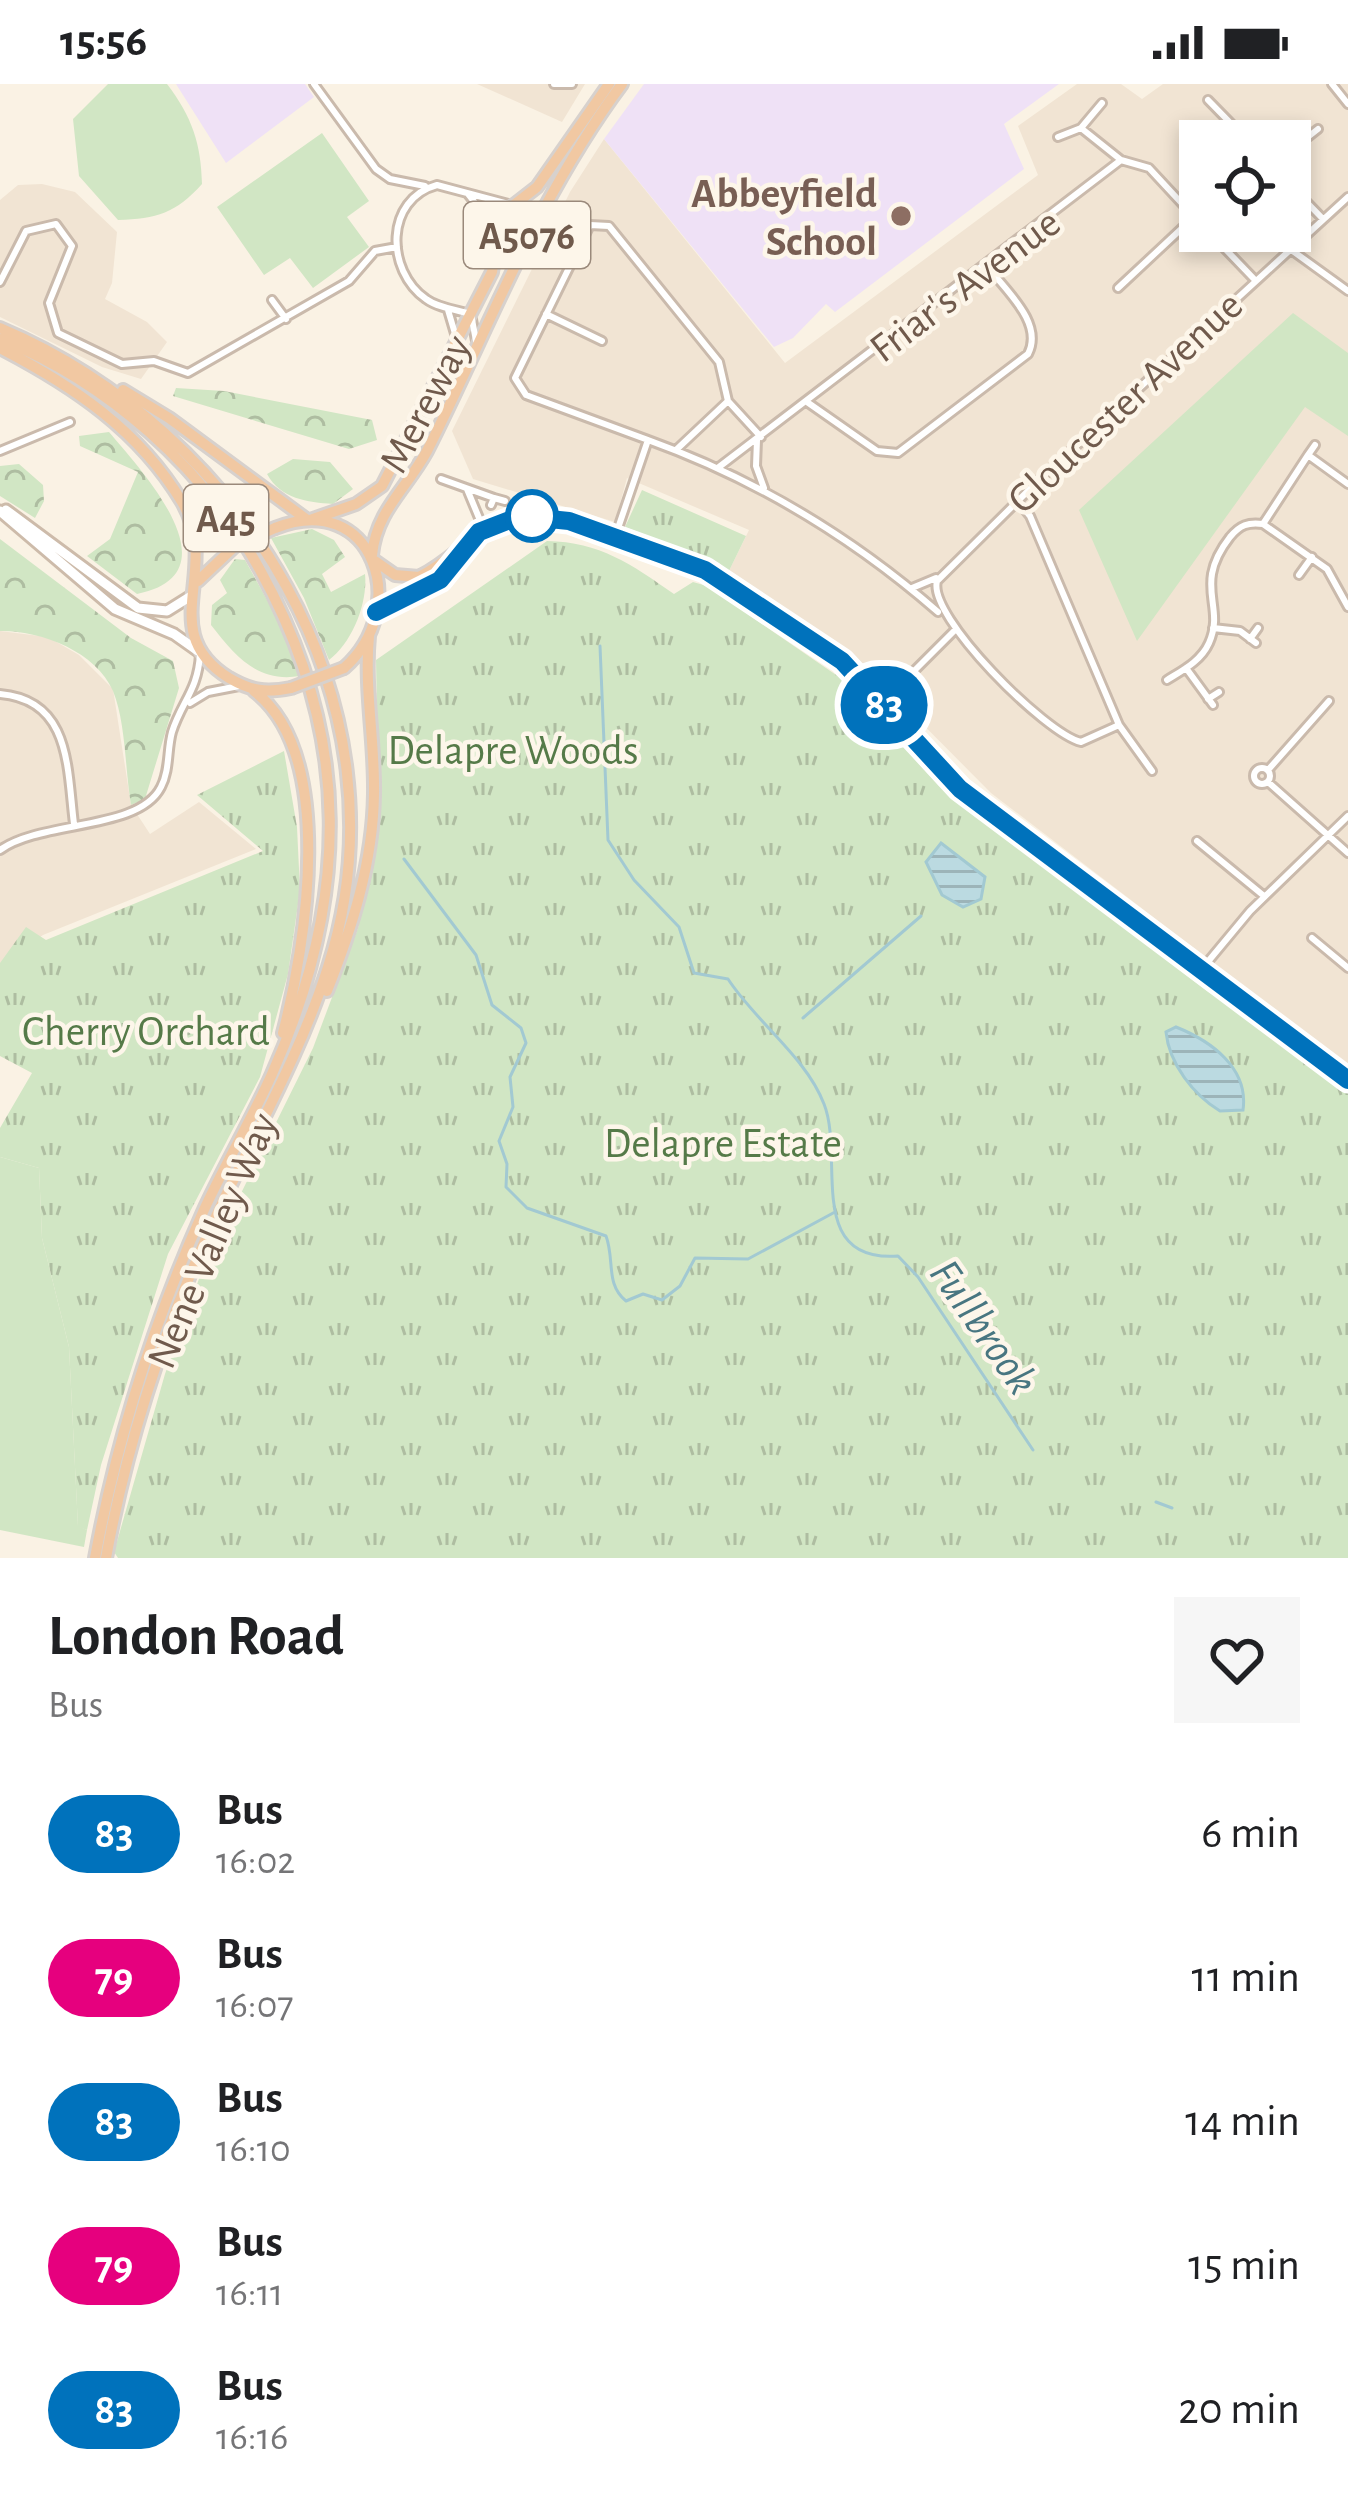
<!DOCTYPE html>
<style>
:root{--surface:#fff;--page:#f6f6f6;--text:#202124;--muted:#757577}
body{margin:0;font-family:"Alegreya Sans",sans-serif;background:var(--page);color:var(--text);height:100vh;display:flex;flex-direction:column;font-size:45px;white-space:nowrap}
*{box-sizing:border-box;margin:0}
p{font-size:39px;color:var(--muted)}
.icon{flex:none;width:66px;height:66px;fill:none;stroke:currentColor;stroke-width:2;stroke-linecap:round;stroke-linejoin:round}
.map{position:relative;height:1474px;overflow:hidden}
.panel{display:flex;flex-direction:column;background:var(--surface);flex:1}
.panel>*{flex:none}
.badge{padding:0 24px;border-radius:39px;font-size:42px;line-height:78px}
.tools{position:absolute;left:1179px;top:36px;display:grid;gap:24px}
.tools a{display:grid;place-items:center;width:132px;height:132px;border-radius:0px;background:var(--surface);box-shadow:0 6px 18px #0003;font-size:60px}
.map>.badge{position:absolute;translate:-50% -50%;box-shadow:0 0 0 6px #fff}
.round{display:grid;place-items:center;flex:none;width:126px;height:126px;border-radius:0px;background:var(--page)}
.overview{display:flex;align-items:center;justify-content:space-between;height:204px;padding:0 48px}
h1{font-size:57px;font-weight:700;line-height:90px}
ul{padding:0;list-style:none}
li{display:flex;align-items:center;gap:36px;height:144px;padding:0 48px}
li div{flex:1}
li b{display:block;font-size:45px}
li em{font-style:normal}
li .badge{min-width:132px;font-weight:700;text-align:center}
.status{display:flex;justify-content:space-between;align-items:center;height:84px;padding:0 60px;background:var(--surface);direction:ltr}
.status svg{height:33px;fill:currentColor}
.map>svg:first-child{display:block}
.residential{fill:#f1e4d3;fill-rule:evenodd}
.education{fill:#efe1f6}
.green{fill:#d1e6c4}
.forest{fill:url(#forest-crowns)}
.park{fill:url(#park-tufts)}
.water{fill:url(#water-rules);stroke:#a2c9d2;stroke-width:3}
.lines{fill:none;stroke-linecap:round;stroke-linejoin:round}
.stream{stroke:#a2c9d2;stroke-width:3}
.minor-casing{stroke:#cabaac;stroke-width:12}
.secondary-casing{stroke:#cdbbaa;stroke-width:15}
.trunk-casing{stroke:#d7d1cd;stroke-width:16}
.minor{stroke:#fff;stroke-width:6}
.secondary{stroke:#fff;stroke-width:9}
.trunk{stroke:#f1c8a2;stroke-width:10}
.trunk-bridge-casing{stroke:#d7d1cd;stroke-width:16;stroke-linecap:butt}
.trunk-bridge{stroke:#f1c8a2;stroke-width:10}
.line-casing{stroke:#fff;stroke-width:27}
.line{stroke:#0072bc;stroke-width:18}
.education-dot{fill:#8d6e63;stroke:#fdf6ea;stroke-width:4.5}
.stop-dot{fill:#fff;stroke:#0072bc;stroke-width:6}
.labels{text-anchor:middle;stroke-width:9;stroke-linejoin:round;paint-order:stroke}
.shield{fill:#fdf6ea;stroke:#9a897b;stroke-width:3}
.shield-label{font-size:39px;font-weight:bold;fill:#705a4c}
.education-label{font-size:42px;font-weight:bold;fill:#785e54;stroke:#fdf6ea;text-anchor:end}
.street-label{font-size:42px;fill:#705a4c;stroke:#fdf6ea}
.park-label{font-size:42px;fill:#557a48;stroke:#fdf6ea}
.water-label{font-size:45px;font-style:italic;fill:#487681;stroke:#fdf6ea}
</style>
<div class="status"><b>15:56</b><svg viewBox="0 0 49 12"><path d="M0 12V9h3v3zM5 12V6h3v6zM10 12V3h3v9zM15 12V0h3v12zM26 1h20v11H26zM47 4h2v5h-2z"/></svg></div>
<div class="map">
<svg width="1348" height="1474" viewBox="0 0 1348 1474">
<defs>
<pattern id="forest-crowns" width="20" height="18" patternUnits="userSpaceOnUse" patternTransform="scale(3)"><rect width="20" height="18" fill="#d1e6c4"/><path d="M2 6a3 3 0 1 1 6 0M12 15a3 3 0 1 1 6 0" fill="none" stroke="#aebda1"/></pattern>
<pattern id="park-tufts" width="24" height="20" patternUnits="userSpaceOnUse" patternTransform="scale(3)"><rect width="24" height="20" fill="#d1e6c4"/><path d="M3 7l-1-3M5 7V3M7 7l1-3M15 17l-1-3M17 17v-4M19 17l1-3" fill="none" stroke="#aebda1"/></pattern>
<pattern id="water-rules" width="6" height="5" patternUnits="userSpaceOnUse" patternTransform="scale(3)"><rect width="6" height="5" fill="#bbdae1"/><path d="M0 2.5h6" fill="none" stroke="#9cb4b9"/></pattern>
</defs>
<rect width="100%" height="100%" fill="#faf2e4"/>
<path class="residential" d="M477 0H585L562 38Z
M1077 0H1121L1142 15 1163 0H1348V982L991 709 853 570 728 489 749 446 627 394 615 438 473 395 452 347 570 108 604 55 785 279 1038 91 1018 42ZM1200 57H1290V147H1200Z
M42 100 75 108 117 148 112 199 105 215 147 238 167 258 141 295 102 283 0 233V116L18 101Z
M0 547 48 553 79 571 113 605 131 721 150 750 199 718 256 765 43 851 0 880Z"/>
<path class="education" d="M176 0H305L314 13 226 79Z
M644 0H1059L1004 40 1024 85 835 228 826 220 793 254 774 263 604 55Z"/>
<path class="green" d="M108 0H167C192 33 201 59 202 100 176 129 157 135 118 136L79 92 73 35Z
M322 49 369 117 347 133 369 163 313 204 290 174 264 191 217 123Z
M1293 229 1348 269V352L1305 323 1137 557 1079 426Z
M0 1073 39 1084 42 1154 69 1263 78 1442 87 1446 84 1463 0 1446Z"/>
<path class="forest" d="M176 304 224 307 372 336 377 356 349 365 173 312Z
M109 348C144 389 237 490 137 510L87 472 110 455 138 388 80 362 79 352Z
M293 375 330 378 353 405 333 420C307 418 281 415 267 390Z
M19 380 43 401 44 417 35 434 0 412V382Z
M312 445 334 456 345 473 322 490 331 508 365 490C368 519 352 559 329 576L304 514 271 454Z
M0 455 131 554 173 577 179 604 145 715 131 721C125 686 126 639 113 607 96 567 39 546 0 547Z
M235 475 245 476 281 541 300 592C258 599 236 573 211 541L212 521 227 509 220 496Z"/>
<path class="park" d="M642 406 746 452 728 489 719 479 625 443Z
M547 457C600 458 631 480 674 510L693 498 707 502 842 595 939 702 1207 907 1304 970 1348 1008V1474H118L114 1468 165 1290 200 1192 313 964 358 844 379 741 376 576Z
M284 667 297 743 300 806 288 890 260 993 168 1170 101 1381 87 1446 78 1443 69 1263 42 1154 39 1084 0 1073V1044L32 989 0 972V879L26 843 46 856 263 767 197 711Z"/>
<path class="water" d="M941 759 985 793 981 815 963 823 942 811 926 778Z
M1176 943C1211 957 1249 984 1243 1026L1220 1027C1194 1011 1169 980 1166 948Z"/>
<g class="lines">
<path class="stream" d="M600 562 608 756 634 796 679 843 694 889 728 895C756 938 806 973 824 1020 845 1072 804 1179 898 1172L918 1193 1033 1366
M404 775 476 871 492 921 521 944 526 959 510 993 513 1023 499 1057 507 1080 506 1103 527 1124 606 1152C615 1176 605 1200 626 1217L643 1210 662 1216 680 1202 695 1174 748 1175 835 1128
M803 934 921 832
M1156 1418 1172 1424"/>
<defs>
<path id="minor" d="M314 0 376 85 390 95 425 102
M554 0H572
M1332 0 1348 20
M1208 16 1248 57
M1102 19 1081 44 1121 76
M1058 53 1081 44
M1290 67 1318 45
M1290 101 1322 134
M468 110 500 151 518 154 529 146V135L516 122 437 101C385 115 385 186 426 215 438 224 457 226 471 230L476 257
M1208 147 1255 196
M1290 165 1348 207
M0 198 26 147 56 140 72 162 49 219 58 249 122 280 154 277 188 289 349 197 375 167 397 163
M1118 204 1194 133
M272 216 286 235
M448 226 456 253
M546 230 602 257
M807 318 877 367 898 369 1028 270C1044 239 1006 207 988 183
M648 356 526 311 515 294 590 141 609 142 719 278 728 317 761 353
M757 356 756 382 764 404
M676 366 728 317
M0 367 70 338
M1308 371 1315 361
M719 383 1121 76 1149 84 1200 139
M441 395 494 414
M467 405 484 446
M1017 416 1030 432 1119 641 1152 687
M491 421 494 414 505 417
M1263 440 1327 485 1348 523
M615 453 648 356C756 395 852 453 938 528
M1299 491 1312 473
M912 504 936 494
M1213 544 1240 547 1256 559
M1250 555 1258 544
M1186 584 1213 621
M1167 596C1183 586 1201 577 1209 559 1226 521 1192 502 1230 453 1240 441 1248 438 1263 440L1308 371 1348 400
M0 610C71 616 67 684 74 740
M1208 615 1219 608
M190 619 208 608 239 602
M882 619 954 547
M1119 641 1081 658C1046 650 927 532 937 497L1042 393 1348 113
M1254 692a8 8 0 1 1 16 0a8 8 0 1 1-16 0Z
M1268 686 1329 617
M1268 698 1348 769
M1197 757 1264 812
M0 766C42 736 139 747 161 703 170 686 167 666 172 648 182 617 198 606 200 570
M1312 854 1348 884
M1201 886 1250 827 1348 732"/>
<path id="secondary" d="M6 426 138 524 167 527 191 512
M0 427 115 525 174 550 198 567"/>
<path id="trunk" d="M0 244C242 346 413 619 328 883 301 969 255 1049 217 1130 165 1241 128 1354 106 1474
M0 255C108 298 204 384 260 486 353 654 349 817 272 990 251 1037 224 1082 203 1128 153 1240 117 1354 95 1474
M0 264C73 302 139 346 182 418 222 486 154 547 229 594 251 607 266 609 291 604
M123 306 169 334 306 435
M310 436 356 420 382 402 492 188 501 131 537 103 609 0
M275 444C374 405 412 524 344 584
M372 471C376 427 407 404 427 367 490 242 537 114 622 0
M375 477 395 491 419 493C467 469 477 432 542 432L705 486 842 577 960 705 1348 996
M198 497 235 462
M376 528 440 496 473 455
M254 607C337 670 306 861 283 949
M327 907C352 844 373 779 374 710 375 657 364 605 369 552"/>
</defs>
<use href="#minor" class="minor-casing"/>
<use href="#secondary" class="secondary-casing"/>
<use href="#trunk" class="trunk-casing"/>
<use href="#minor" class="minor"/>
<use href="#secondary" class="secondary"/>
<use href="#trunk" class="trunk"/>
<defs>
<path id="trunk-bridge" d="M235 462 275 444
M291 604 344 584"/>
</defs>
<use href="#trunk-bridge" class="trunk-bridge-casing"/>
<use href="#trunk-bridge" class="trunk-bridge"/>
</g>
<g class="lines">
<defs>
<path id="line" d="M376 528 440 496 479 448 520 432 569 437 705 486 842 577 960 705 1348 996"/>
</defs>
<use href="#line" class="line-casing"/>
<use href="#line" class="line"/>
</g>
<circle class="education-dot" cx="901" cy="132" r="12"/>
<circle class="stop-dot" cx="532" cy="432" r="24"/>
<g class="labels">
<g class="shield">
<rect x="464" y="118" width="126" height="66" rx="9"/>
<rect x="184" y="401" width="84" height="66" rx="9"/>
</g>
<g class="shield-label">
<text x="527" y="165">A5076</text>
<text x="226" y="448">A45</text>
</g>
<g class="education-label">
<text x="877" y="123">Abbeyfield<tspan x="877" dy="48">School</tspan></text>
</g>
<g class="street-label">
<text transform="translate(964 200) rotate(-37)" y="15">Friar's Avenue</text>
<text transform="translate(1124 317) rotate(-43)" y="15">Gloucester Avenue</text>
<text transform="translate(424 319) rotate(-62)" y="15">Mereway</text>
<text transform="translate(211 1156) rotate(-67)" y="15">Nene Valley Way</text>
</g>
<g class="park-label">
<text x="513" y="680">Delapre Woods</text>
<text x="146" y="961">Cherry Orchard</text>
<text x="723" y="1073">Delapre Estate</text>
</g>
<g class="water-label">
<text transform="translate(985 1242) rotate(55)" y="16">Fullbrook</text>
</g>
</g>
</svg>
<div class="tools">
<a><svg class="icon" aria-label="locate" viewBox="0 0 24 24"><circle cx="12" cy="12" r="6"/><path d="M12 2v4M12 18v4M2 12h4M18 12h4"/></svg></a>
</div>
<b class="badge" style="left:884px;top:621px;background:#0072bc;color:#fff">83</b>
</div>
<section class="panel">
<div class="overview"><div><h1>London Road</h1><p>Bus</p></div><a class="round"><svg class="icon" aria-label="heart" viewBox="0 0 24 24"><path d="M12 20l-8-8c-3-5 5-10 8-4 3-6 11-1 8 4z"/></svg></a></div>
<ul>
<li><span class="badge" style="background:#0072bc;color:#fff">83</span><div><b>Bus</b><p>16:02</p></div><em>6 min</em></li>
<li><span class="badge" style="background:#e6007e;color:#fff">79</span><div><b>Bus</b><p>16:07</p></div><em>11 min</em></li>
<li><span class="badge" style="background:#0072bc;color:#fff">83</span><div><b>Bus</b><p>16:10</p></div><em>14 min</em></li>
<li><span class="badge" style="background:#e6007e;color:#fff">79</span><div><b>Bus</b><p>16:11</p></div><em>15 min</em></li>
<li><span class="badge" style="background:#0072bc;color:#fff">83</span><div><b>Bus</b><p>16:16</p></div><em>20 min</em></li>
</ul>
</section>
